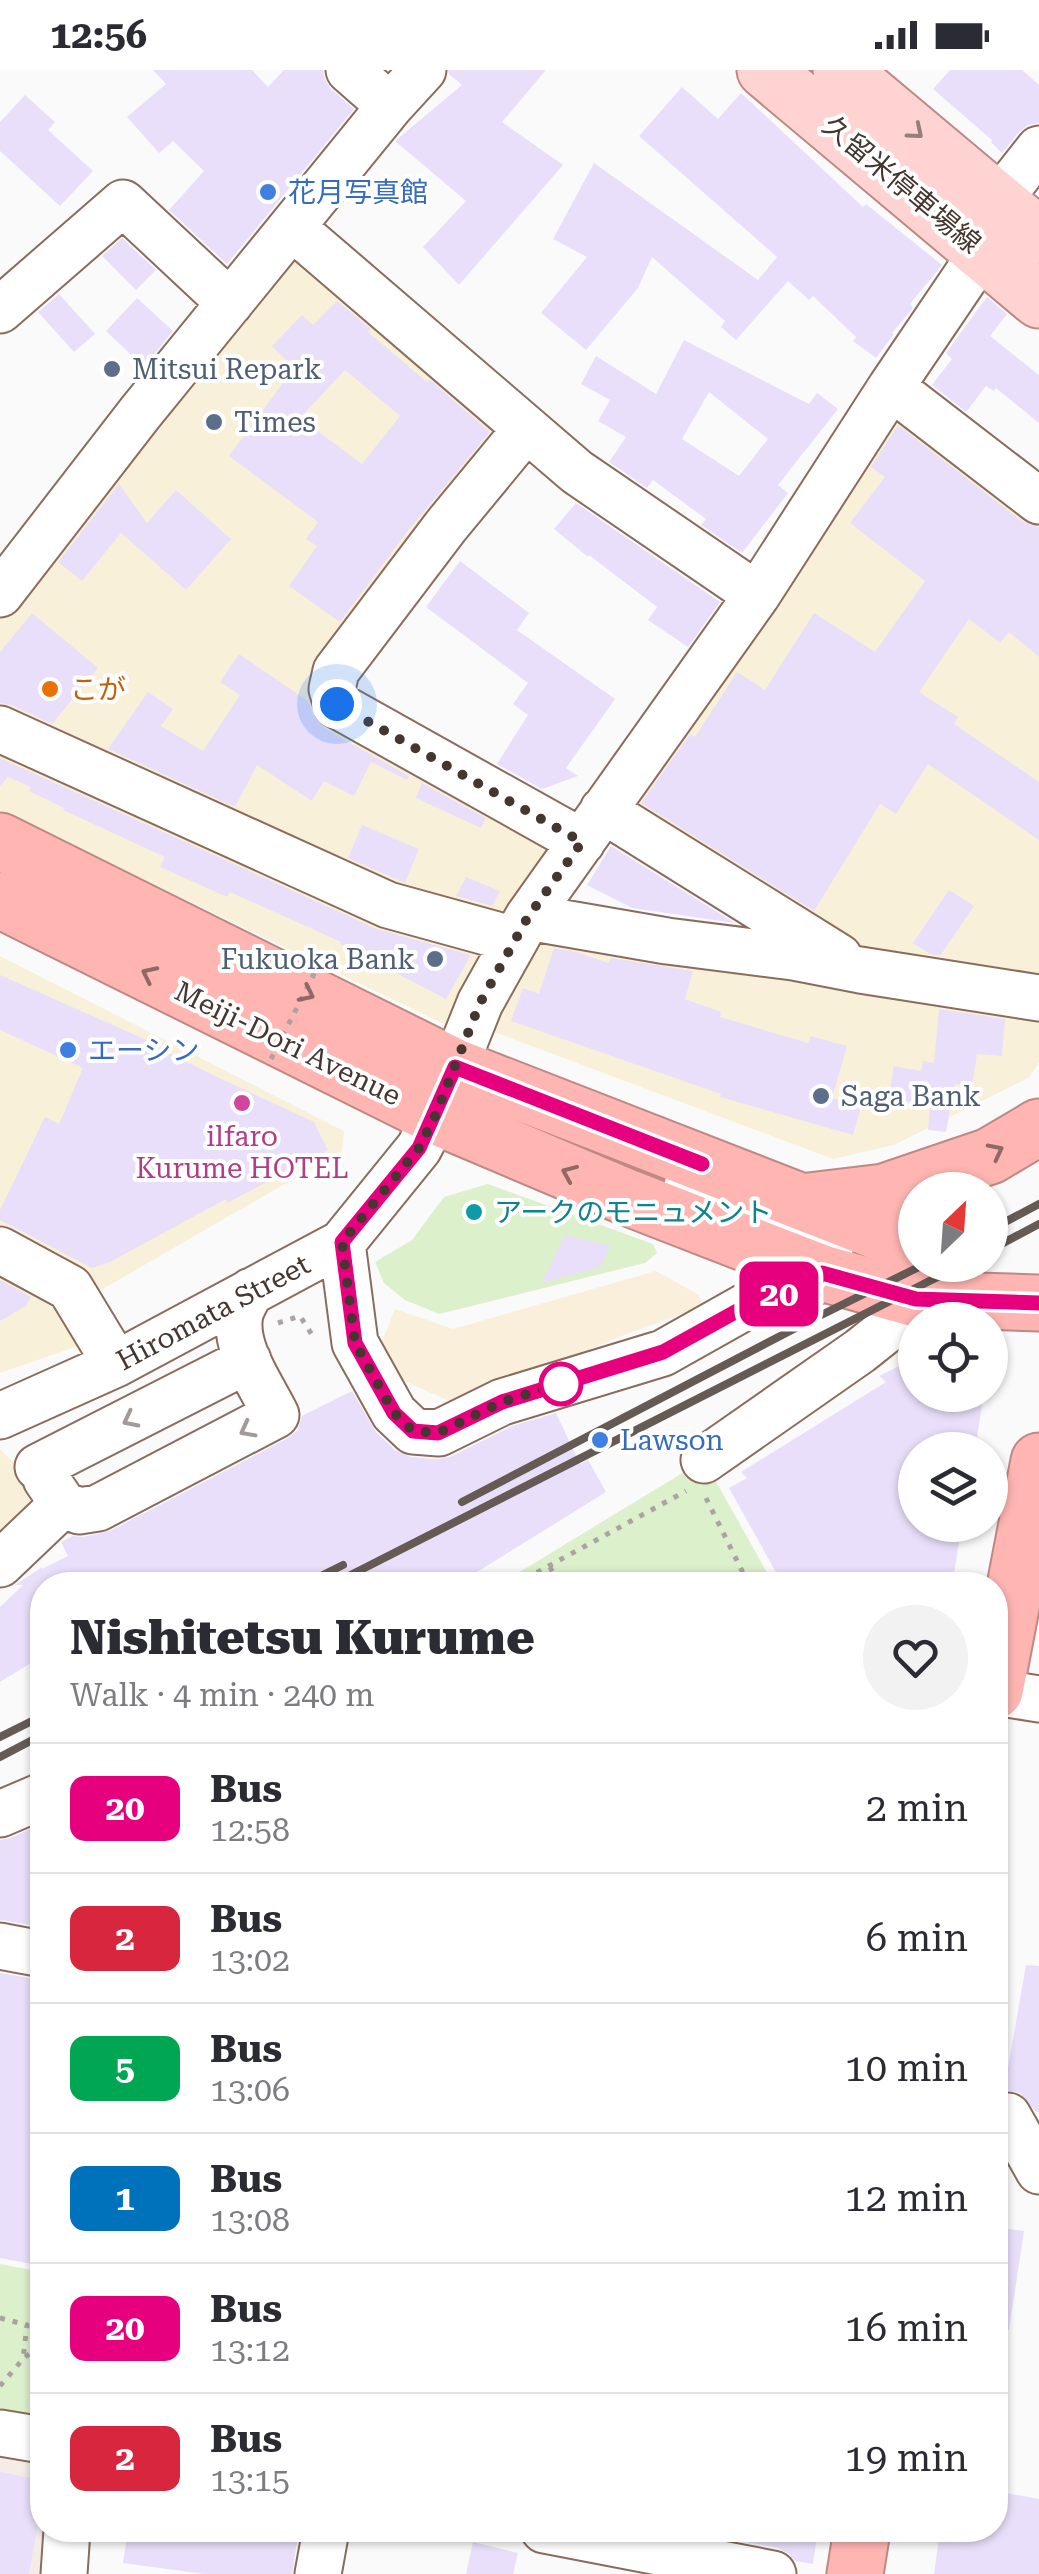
<!DOCTYPE html>
<meta charset="utf-8">
<style>
:root{--surface:#fff;--page:#f2f2f3;--text:#2b2b33;--muted:#7c7c81;--line:#e1e1e2}
body{margin:0;font-family:"Roboto Serif","Noto Sans JP",serif;background:var(--page);color:var(--text);height:100vh;display:flex;flex-direction:column;font-size:38px;white-space:nowrap}
*{box-sizing:border-box;margin:0}
p{font-size:32px;color:var(--muted)}
.icon{flex:none;width:55px;height:55px;fill:none;stroke:currentColor;stroke-width:2;stroke-linecap:round;stroke-linejoin:round}
.map{position:relative;flex:1;overflow:hidden}
.sheet{position:absolute;left:30px;top:1502px;width:978px;height:970px;display:flex;flex-direction:column;background:var(--surface);border-radius:40px;box-shadow:0 2px 8px #0004}
.sheet>*{flex:none}
.badge{padding:0 20px;border-radius:15px;font-size:35px;line-height:65px}
.needle{width:65px;rotate:25deg}
.controls{position:absolute;left:898px;top:1102px;display:grid;gap:20px}
.controls a{display:grid;place-items:center;width:110px;height:110px;border-radius:50%;background:var(--surface);box-shadow:0 2px 8px #0004;font-size:50px}
.you{position:absolute;width:50px;height:50px;margin:-25px;border:8px solid #fff;border-radius:50%;background:#1a73e8;box-shadow:0 0 0 15px #1a73e833}
.map>.badge{position:absolute;translate:-50% -50%;box-shadow:0 0 0 5px #fff}
.round{display:grid;place-items:center;flex:none;width:105px;height:105px;border-radius:52px;background:var(--page)}
.head{display:flex;align-items:center;justify-content:space-between;height:170px;padding:0 40px}
h1{font-size:48px;font-weight:800;line-height:75px}
ul{padding:0;list-style:none}
li{display:flex;align-items:center;gap:30px;height:130px;padding:0 40px;border-top:2px solid var(--line)}
li div{flex:1}
li b{display:block;font-size:38px}
li em{font-style:normal}
li .badge{min-width:110px;font-weight:700;text-align:center}
.status{display:flex;justify-content:space-between;align-items:center;height:70px;padding:0 50px;background:var(--surface);direction:ltr}
.status svg{height:28px;fill:currentColor}
.map>svg:first-child{display:block}
.commercial{fill:#f9f0da}
.industrial{fill:#f9efda}
.built{fill:#f5ece8}
.green{fill:#dcf0cc}
.building{fill:#e9dffa;fill-rule:evenodd}
.lines{fill:none;stroke-linecap:round;stroke-linejoin:round}
.minor-casing{stroke:#8b6c5c;stroke-width:49}
.major-casing{stroke:#be8984;stroke-width:59}
.highway-casing{stroke:#be8984;stroke-width:59}
.path{stroke:#aaa3a1;stroke-width:5;stroke-dasharray:5 8;stroke-linecap:butt}
.minor{stroke:#fff;stroke-width:45}
.major{stroke:#ffd3d1;stroke-width:55}
.highway{stroke:#ffb6b2;stroke-width:55}
.rail{stroke:#665a55;stroke-width:8}
.path-bridge{stroke:#aaa3a1;stroke-width:5;stroke-dasharray:5 8;stroke-linecap:butt}
.oneway{stroke:#997d78}
.oneway2{stroke:#8f6964}
.oneway3{stroke:#a29a98}
.line-casing{stroke:#fff;stroke-width:22}
.line{stroke:#e6007e;stroke-width:15}
.walk{stroke:#453630;stroke-width:10;stroke-dasharray:0 18}
.shop-dot{fill:#3f7fe0;stroke:#fff;stroke-width:4}
.service-dot{fill:#5c6f8a;stroke:#fff;stroke-width:4}
.food-dot{fill:#e8710a;stroke:#fff;stroke-width:4}
.hotel-dot{fill:#d1479c;stroke:#fff;stroke-width:4}
.culture-dot{fill:#0f9aa8;stroke:#fff;stroke-width:4}
.stop-dot{fill:#fff;stroke:#e6007e;stroke-width:5}
.labels{text-anchor:middle;stroke-width:8;stroke-linejoin:round;paint-order:stroke}
.street-label{font-size:28px;fill:#453630;stroke:#fff}
.shop-label{font-size:28px;fill:#366cbe;stroke:#fff;text-anchor:start}
.service-label{font-size:28px;fill:#4e5e75;stroke:#fff;text-anchor:start}
.food-label{font-size:28px;fill:#c56008;stroke:#fff;text-anchor:start}
.hotel-label{font-size:28px;fill:#b23c85;stroke:#fff}
.culture-label{font-size:28px;fill:#0d838f;stroke:#fff;text-anchor:start}
</style>
<div class="status"><b>12:56</b><svg viewBox="0 0 49 12"><path d="M0 12V9h3v3zM5 12V6h3v6zM10 12V3h3v9zM15 12V0h3v12zM26 1h20v11H26zM47 4h2v5h-2z"/></svg></div>
<div class="map">
<svg width="1039" height="2504" viewBox="0 0 1039 2504">
<rect width="100%" height="100%" fill="#fafafa"/>
<path class="commercial" d="M295 170 517 359 329 637 573 771 508 861 0 650V538Z
M892 332 1039 445V914L864 894 622 736Z
M0 663 496 871 450 957 0 740Z
M531 856 1039 934V992L1030 1007 894 1075 833 1089 481 957Z
M0 886 344 1061 342 1081 101 1220 0 1166Z
M0 1191 69 1234 78 1276 0 1303Z
M0 1379 46 1426 0 1470Z"/>
<path class="industrial" d="M656 1201 699 1225 703 1236 624 1265 456 1334 391 1305 379 1279 395 1239 453 1259Z"/>
<path class="built" d="M0 2371 42 2378V2460H53L46 2504H0Z"/>
<path class="green" d="M488 1114 653 1174 657 1183 645 1193 439 1244 405 1230 384 1213 375 1192 412 1170 444 1127Z
M704 1390 774 1515H498Z
M0 2194 42 2202V2355L0 2346Z"/>
<path class="building" d="M153 0H252L268 17 284 0H323L325 9 331 19 354 39 227 194 169 140 204 101 173 71 159 83 127 47 166 14Z
M448 0H546L502 52 563 95 459 215 423 177 466 131 395 71 462 15 449 4Z
M950 0H1022L1039 15V53L1028 55 1019 62 1002 83 991 72 992 70 933 19Z
M682 17 718 49 741 23 863 137 866 134 942 195 910 234 913 238 892 263 894 264 876 288 853 271 856 267 813 226 809 230 788 211 736 270 721 257 725 251 652 187 638 218 586 280 541 243 587 187 553 169 594 93 758 210 777 187 639 66Z
M25 25 55 52 48 60 93 101 60 136 0 81V52Z
M122 168 156 200 136 220 102 186Z
M59 224 95 264 74 282 38 242Z
M987 227 1007 244 990 266 1039 305V353L996 318 994 321 986 316 966 342 932 315 952 289 946 283Z
M137 228 173 261 144 297 106 261Z
M337 231 371 259 368 262 427 312 429 309 490 362 407 462 340 552 289 516 317 476 306 469 318 452 229 386 294 298 272 276 302 245 313 255ZM345 300 400 346 362 394 300 348Z
M684 270 809 334 817 323 838 339 778 415 788 423 742 483 701 455 706 449 653 410 647 418 609 392 626 367 598 351 610 330 581 314 596 286 656 324ZM709 322 768 369 739 406 682 369Z
M898 355 1023 452 1039 457V587L1009 562 1000 573 969 549 919 622 958 647 954 654 1039 712V770L928 694 896 744 880 734 814 841 641 733 690 664 695 667 737 602 765 620 814 543 875 582 925 511 850 453 885 407 871 397Z
M119 414 147 453 176 420 231 469 186 520 121 463 82 511 58 492Z
M576 433 720 532 688 577 648 550 657 537 589 485 588 487 554 459Z
M460 491 529 543 517 560 615 629 566 698 578 706 542 719 497 694 528 645 513 634 528 613 426 537Z
M32 543 98 598 52 654 11 635 0 633V582Z
M239 584 308 631 313 644 324 658 409 706 407 710 371 692 354 726 324 711 312 731 257 695 235 737 108 679 148 622 173 639 161 656 203 681 240 625 220 612Z
M0 688 377 859 471 885 446 929 340 874 341 872 230 822 227 827 160 797 165 787 63 740 64 738 29 721 31 717 8 707 0 716Z
M422 713 486 748 481 758 416 728Z
M362 755 419 779 405 813 348 788Z
M611 776 735 853 632 838 587 815Z
M466 807 500 821 492 836 456 826Z
M949 820 974 836 940 886 930 884 913 873Z
M554 878 577 882 608 893 611 888 693 901 685 929 721 942 720 947 808 973 811 966 847 976 832 1028 861 1037 853 1065 720 1027 721 1024 511 951 523 918 539 924Z
M0 905 153 973V975L217 1007 314 1052 328 1080 227 1133 226 1129 110 1192 92 1198 0 1150V1140L45 1047 59 1054 83 998 0 960Z
M939 939 1005 949 1002 986 977 984 972 1016 955 1014 946 1062 928 1060 930 1037 888 1030 894 996 921 1001 923 991 934 993Z
M565 1165 611 1176 600 1197 542 1213Z
M0 1210 31 1227 26 1236 0 1251Z
M915 1288V1325H973L982 1335 975 1380H915V1455H962L952 1515H783L729 1418 747 1408 741 1402 886 1312 879 1306Z
M352 1321 376 1362 395 1380 411 1387 437 1389 450 1387 512 1356 556 1343 580 1394 588 1390 606 1422 456 1515H42V1586L0 1612V1537L23 1515H15L42 1497V1499L68 1486 61 1472 73 1466 83 1467 110 1461 288 1368 298 1360 302 1346Z
M42 1754V1857L0 1850V1770L10 1768Z
M1026 1895 1039 1896V2042H1036L1020 2023 1007 2020 995 2023 999 2003 1007 2004Z
M0 1903 42 1910V2196L0 2188Z
M995 2157 1024 2161 1009 2260 995 2259Z
M0 2402 42 2410V2431L29 2504H0Z
M995 2421 1039 2429V2504H934L940 2460H995Z
M128 2460H299L292 2504H204L123 2493Z
M686 2460H818L813 2494 795 2491 789 2484 778 2478Z
M473 2472 518 2483 513 2504H466Z"/>
<g class="lines">
<defs>
<path id="minor" d="M349 0 390 36
M293 158 577 402 757 525
M0 240 123 133 230 233
M891 317 1039 431
M526 359 446 456 336 601 332 619 337 635 582 772
M0 524 140 343 390 36 423 0
M0 659 388 835 515 870
M603 740 839 887
M528 847 667 871 793 887 860 900 1039 928
M342 1173 355 1273 394 1343 413 1361 439 1363 502 1332 663 1283 757 1230 811 1214 822 1203 830 1185 826 1174 813 1166 687 1116
M0 1180 70 1218 116 1294
M0 1346 116 1294 342 1173 419 1078 435 1046 480 933 528 847 757 525 891 317 983 181 998 131 1039 79
M704 1390 860 1281 894 1254 916 1229
M38 1397 248 1290
M63 1434 79 1441 98 1438 276 1345C262 1316 233 1278 240 1244 242 1236 247 1229 251 1221
M0 1494 63 1434 46 1409
M995 1622 1039 1629
M0 1744 42 1726
M0 1876 42 1884
M1008 2046 1039 2101
M0 2363 42 2370
M544 2460 773 2504
M64 2504 67 2460
M318 2504 326 2460"/>
<path id="major" d="M765 0 1039 230
M841 0 1039 166"/>
<path id="highway" d="M0 771 455 997 915 1176
M0 830 435 1046 629 1128 822 1203 916 1229 1039 1233
M809 1131 884 1122 990 1086 1039 1057
M995 1621 1039 1391
M855 2504 862 2460"/>
</defs>
<use href="#minor" class="minor-casing"/>
<use href="#major" class="major-casing"/>
<use href="#highway" class="highway-casing"/>
<path class="path" d="M278 1253 300 1246 314 1268
M706 1428 749 1515
M550 1497 559 1515
M514 1515 686 1421
M0 2248 27 2255 23 2289 42 2273
M36 2278 38 2330
M0 2316 23 2289"/>
<use href="#minor" class="minor"/>
<use href="#major" class="major"/>
<use href="#highway" class="highway"/>
<path class="rail" d="M990 1160 1039 1134
M990 1180 1039 1154
M462 1432 811 1250 923 1195
M303 1515 343 1495
M331 1515 961 1195
M0 1667 42 1646
M0 1687 42 1665"/>
<path class="path-bridge" d="M271 989 320 892"/>
</g>
<defs><path id="oneway-chevron" d="M-2-3.5L2.5 0L-2 3.5" fill="none" stroke-width="1.6" stroke-linecap="round" stroke-linejoin="round" transform="scale(2.5)"/></defs>
<use class="oneway" href="#oneway-chevron" transform="translate(916 62) rotate(40)"/>
<g class="oneway2">
<use href="#oneway-chevron" transform="translate(149 904) rotate(-154)"/>
<use href="#oneway-chevron" transform="translate(307 924) rotate(26)"/>
<use href="#oneway-chevron" transform="translate(996 1081) rotate(-27)"/>
<use href="#oneway-chevron" transform="translate(569 1103) rotate(-157)"/>
</g>
<g class="oneway3">
<use href="#oneway-chevron" transform="translate(130 1350) rotate(153)"/>
<use href="#oneway-chevron" transform="translate(247 1360) rotate(152)"/>
</g>
<g class="lines">
<defs>
<path id="line" d="M702 1094 455 997 419 1078 342 1172 355 1273 394 1343 413 1361 438 1363 502 1332 663 1282 757 1230 812 1214 822 1203 916 1229 1039 1233"/>
</defs>
<use href="#line" class="line-casing"/>
<use href="#line" class="line"/>
<path class="walk" d="M337 634 582 772 528 847 480 933 435 1046 419 1078 342 1172 355 1273 394 1343 413 1361 438 1363 502 1332 566 1312 561 1314"/>
</g>
<g class="shop-dot">
<circle cx="268" cy="122" r="10"/>
<circle cx="68" cy="980" r="10"/>
<circle cx="600" cy="1370" r="10"/>
</g>
<g class="service-dot">
<circle cx="112" cy="299" r="10"/>
<circle cx="214" cy="352" r="10"/>
<circle cx="435" cy="889" r="10"/>
<circle cx="821" cy="1026" r="10"/>
</g>
<circle class="food-dot" cx="50" cy="619" r="10"/>
<circle class="hotel-dot" cx="242" cy="1033" r="10"/>
<circle class="culture-dot" cx="474" cy="1142" r="10"/>
<circle class="stop-dot" cx="561" cy="1314" r="20"/>
<g class="labels">
<g class="street-label">
<text transform="translate(902 114) rotate(40)" y="10">久留米停車場線</text>
<text transform="translate(288 973) rotate(26)" y="10">Meiji-Dori Avenue</text>
<text transform="translate(213 1242) rotate(-28)" y="10">Hiromata Street</text>
</g>
<g class="shop-label">
<text x="288" y="132">花月写真館</text>
<text x="88" y="990">エーシン</text>
<text x="620" y="1380">Lawson</text>
</g>
<g class="service-label">
<text x="132" y="309">Mitsui Repark</text>
<text x="234" y="362">Times</text>
<text x="415" y="899" text-anchor="end">Fukuoka Bank</text>
<text x="841" y="1036">Saga Bank</text>
</g>
<g class="food-label">
<text x="70" y="629">こが</text>
</g>
<g class="hotel-label">
<text x="242" y="1076">ilfaro<tspan x="242" dy="32">Kurume HOTEL</tspan></text>
</g>
<g class="culture-label">
<text x="494" y="1152">アークのモニュメント</text>
</g>
</g>
</svg>
<div class="controls">
<a><svg class="needle" viewBox="-14 -14 28 28"><path d="M0-13l5 13h-10z" fill="#e53935"/><path d="M0 13l5-13h-10z" fill="#7c7c81"/></svg></a>
<a><svg class="icon" aria-label="locate" viewBox="0 0 24 24"><circle cx="12" cy="12" r="6"/><path d="M12 2v4M12 18v4M2 12h4M18 12h4"/></svg></a>
<a><svg class="icon" aria-label="layers" viewBox="0 0 24 24"><path d="M12 4l9 5-9 5-9-5zM3 14l9 5 9-5"/></svg></a>
</div>
<div class="you" style="left:337px;top:634px"></div>
<b class="badge" style="left:779px;top:1224px;background:#e6007e;color:#fff">20</b>
<section class="sheet">
<div class="head"><div><h1>Nishitetsu Kurume</h1><p>Walk · 4 min · 240 m</p></div><a class="round"><svg class="icon" aria-label="heart" viewBox="0 0 24 24"><path d="M12 20l-8-8c-3-5 5-10 8-4 3-6 11-1 8 4z"/></svg></a></div>
<ul>
<li><span class="badge" style="background:#e6007e;color:#fff">20</span><div><b>Bus</b><p>12:58</p></div><em>2 min</em></li>
<li><span class="badge" style="background:#d7263d;color:#fff">2</span><div><b>Bus</b><p>13:02</p></div><em>6 min</em></li>
<li><span class="badge" style="background:#00a651;color:#fff">5</span><div><b>Bus</b><p>13:06</p></div><em>10 min</em></li>
<li><span class="badge" style="background:#0072bc;color:#fff">1</span><div><b>Bus</b><p>13:08</p></div><em>12 min</em></li>
<li><span class="badge" style="background:#e6007e;color:#fff">20</span><div><b>Bus</b><p>13:12</p></div><em>16 min</em></li>
<li><span class="badge" style="background:#d7263d;color:#fff">2</span><div><b>Bus</b><p>13:15</p></div><em>19 min</em></li>
</ul>
</section>
</div>
